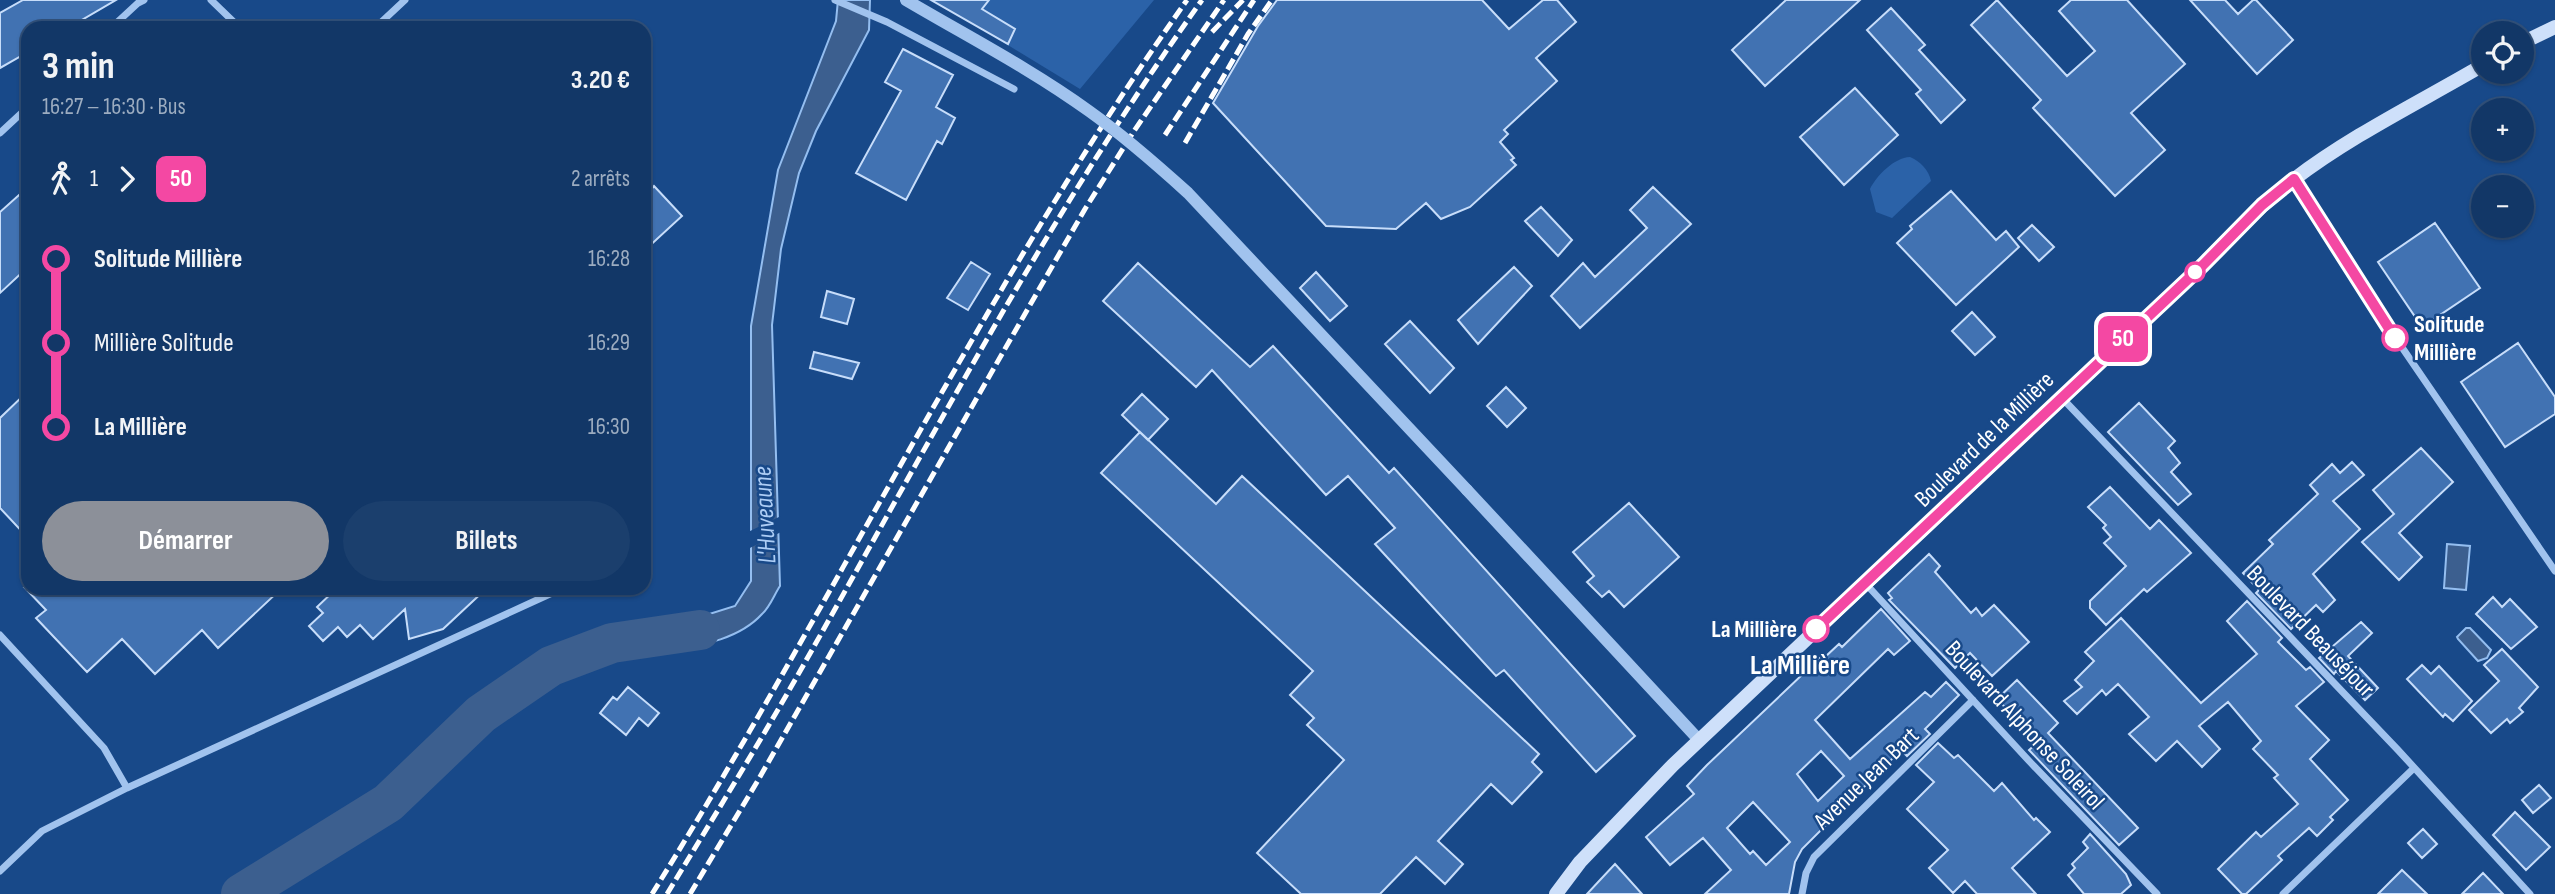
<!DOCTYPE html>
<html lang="fr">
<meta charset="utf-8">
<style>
:root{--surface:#123767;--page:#1b3f6d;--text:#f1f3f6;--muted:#9cacc0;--line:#31517b;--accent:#8c9099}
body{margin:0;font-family:"Sofia Sans Condensed",sans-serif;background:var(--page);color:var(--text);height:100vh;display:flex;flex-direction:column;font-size:26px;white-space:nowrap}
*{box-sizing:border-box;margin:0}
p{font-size:23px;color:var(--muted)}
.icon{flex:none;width:38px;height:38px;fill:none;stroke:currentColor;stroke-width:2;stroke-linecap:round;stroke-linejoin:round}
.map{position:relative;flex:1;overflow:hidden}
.panel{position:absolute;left:21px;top:21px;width:630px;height:574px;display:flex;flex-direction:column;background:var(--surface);border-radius:21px;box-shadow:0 2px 5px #0004,0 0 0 2px var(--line)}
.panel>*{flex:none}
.badge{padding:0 14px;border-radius:10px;font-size:24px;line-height:46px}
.fabs{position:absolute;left:2471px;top:21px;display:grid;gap:14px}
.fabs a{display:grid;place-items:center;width:63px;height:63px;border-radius:50%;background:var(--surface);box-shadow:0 2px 5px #0004,0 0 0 2px var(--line);font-size:35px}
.map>.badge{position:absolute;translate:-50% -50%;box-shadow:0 0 0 4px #fff}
.legs{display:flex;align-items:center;gap:10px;height:77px;padding:0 21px;font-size:23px}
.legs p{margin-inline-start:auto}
.head{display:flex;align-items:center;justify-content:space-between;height:119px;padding:0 21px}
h1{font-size:38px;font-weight:700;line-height:52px}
.action{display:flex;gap:14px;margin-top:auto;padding:14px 21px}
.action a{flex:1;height:80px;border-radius:42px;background:var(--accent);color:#fff;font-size:28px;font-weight:700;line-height:80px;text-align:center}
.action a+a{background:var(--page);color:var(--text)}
ul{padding:0 21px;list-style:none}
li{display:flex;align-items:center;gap:24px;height:84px;font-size:26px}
li i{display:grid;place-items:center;width:10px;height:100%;margin:0 9px;background:currentColor}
li i::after{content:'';width:18px;height:18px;margin:-9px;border:5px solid;border-radius:50%;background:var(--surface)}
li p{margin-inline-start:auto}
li:first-child i{background:linear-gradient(#0000 50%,currentColor 0)}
li:last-child i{background:linear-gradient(currentColor 50%,#0000 0)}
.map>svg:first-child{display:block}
.green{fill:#2b62a8}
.water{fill:#3c5f8f;stroke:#94bef0;stroke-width:2}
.pier{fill:#184989}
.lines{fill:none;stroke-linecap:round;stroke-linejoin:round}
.river{stroke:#3c5f8f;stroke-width:40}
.building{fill:#4172b2;stroke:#c7ddfa;stroke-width:2;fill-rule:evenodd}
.minor{stroke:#a1c3ee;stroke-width:7}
.tertiary{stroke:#a1c3ee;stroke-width:12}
.secondary{stroke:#cee0fa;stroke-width:14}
.rail{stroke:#fff;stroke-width:5;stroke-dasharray:12 5;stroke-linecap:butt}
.tertiary-bridge{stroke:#a1c3ee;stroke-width:12}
.line-1-casing{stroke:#fff;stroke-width:16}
.line-1{stroke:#f448a3;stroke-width:10}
.stop-1-dot{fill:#fff;stroke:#f448a3;stroke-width:3.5}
.labels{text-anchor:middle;stroke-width:5;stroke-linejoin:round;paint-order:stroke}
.stop-label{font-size:24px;font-weight:bold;fill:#fff;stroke:#184989;text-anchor:start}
.street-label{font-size:24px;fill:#fff;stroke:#184989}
.water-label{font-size:26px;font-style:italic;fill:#adcdf5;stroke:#184989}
.quarter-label{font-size:28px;font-weight:bold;fill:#fff;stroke:#184989}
</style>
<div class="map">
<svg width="2555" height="894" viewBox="0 0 2555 894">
<rect width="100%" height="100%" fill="#184989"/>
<path class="green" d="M934 0H1154L1080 89Z
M1910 157C1920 161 1929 170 1931 181L1892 218 1876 212 1870 189C1877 175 1894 158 1910 157Z"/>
<path class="water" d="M838 0H870L869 30 816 131 799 173 781 249 772 325 780 586C774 595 770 607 762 614 735 644 686 647 649 655L644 622 703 616 735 606 751 581V326L778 170 836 21Z
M2447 544 2470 546 2466 590 2444 588Z
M2466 628H2470L2491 650 2487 658 2478 661 2458 639 2457 637Z"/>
<path class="pier" d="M781 516V532L746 550V533Z"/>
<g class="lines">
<path class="river" d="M241 894 388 803 481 714 551 666 612 643 700 630"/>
</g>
<path class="building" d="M23 0H116L68 28H28V52L0 68V13Z
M931 0H989L982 9 1015 29 1008 44Z
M1277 0H1482L1509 29 1543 0H1557L1576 22 1536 58 1557 81 1504 130 1508 134 1500 142 1514 158 1511 160 1516 165 1470 207 1441 219 1426 203 1396 229 1326 226 1213 103 1258 26Z
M1786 0H1860L1765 86 1732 50Z
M1997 0 2067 76 2095 51 2059 11 2071 0H2127L2185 64 2131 113 2165 150 2115 196 2033 108 2041 100 1971 25Z
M2190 0H2225L2238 14 2253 0H2256L2293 40 2257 74Z
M1891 8 1925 45 1919 50 1965 100 1941 123 1916 94 1921 90 1867 30Z
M903 49 953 75 936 107 955 118 942 144 937 141 906 200 856 173 901 91 885 82Z
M1855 88 1898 135 1844 185 1800 137Z
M654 186 682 216 644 251V198Z
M28 187V267L0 293V212Z
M1653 187 1691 224 1580 328 1551 296 1583 263 1595 277 1647 228 1630 210Z
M1951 191 1996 240 2006 231 2019 247 1956 305 1897 243 1912 229 1910 226Z
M1541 207 1572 240 1558 256 1525 221Z
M2435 223 2480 288 2422 327 2378 262Z
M2032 225 2054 247 2039 261 2018 238Z
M971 262 990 274 968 310 947 298Z
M1138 263 1250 367 1273 346 1389 473 1394 468 1635 736 1596 772 1504 670 1496 676 1375 544 1395 528 1348 476 1326 495 1212 370 1196 387 1103 301Z
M1514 267 1532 286 1478 344 1458 320Z
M1316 272 1347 306 1330 321 1300 288Z
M827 291 854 299 847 324 821 317Z
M1972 312 1995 337 1975 355 1952 331Z
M1410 321 1454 368 1430 393 1385 344Z
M2518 343 2555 397V414L2505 447 2461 382Z
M814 352 859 363 852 379 810 368Z
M1506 387 1526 408 1507 427 1487 406Z
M28 391V538L0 508V418Z
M1142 394 1168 419 1148 440 1122 415Z
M2139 403 2175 441 2168 448 2180 463 2171 472 2191 494 2178 505 2108 432Z
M1140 432 1216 504 1242 476 1539 754 1532 762 1542 772 1512 804 1491 784 1438 841 1463 864 1445 884 1416 857 1380 894H1301L1257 853 1344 760 1307 725 1314 718 1290 695 1313 671 1101 473Z
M2421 448 2453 482 2399 533 2422 557 2399 580 2362 542 2394 514 2373 490Z
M2352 462 2364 475 2333 501 2360 529 2313 574 2335 600 2323 612 2316 605 2291 629 2256 593 2259 590 2243 573 2273 544 2269 540 2318 494 2310 485 2332 464 2340 473Z
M2110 487 2150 529 2159 520 2191 553 2147 592 2144 589 2106 625 2090 608V601L2126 566 2104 543 2111 537 2103 528 2106 525 2088 507Z
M1629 503 1679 557 1624 607 1609 591 1602 597 1587 582 1594 576 1573 552Z
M1929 554 1940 566 1935 572 1971 613 1976 608 1982 616 1994 605 2029 642 1992 676 1970 653 1955 668 1889 600 1892 598 1888 593Z
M25 588H282L218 648 202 630 155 674 122 639 87 672 36 618 46 610Z
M337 588H487L443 629 409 639 405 609 373 639 360 625 347 637 338 627 323 641 309 626 323 613 317 607Z
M2493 597 2502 607 2510 599 2537 627 2511 649 2476 614Z
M2247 601 2282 638 2278 642 2306 670 2310 667 2324 682 2296 706 2329 740 2310 759 2348 800 2330 817 2333 820 2317 836 2309 828 2278 856 2282 860 2246 894H2242L2218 869 2256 832 2261 837 2298 804 2274 778 2278 775 2253 749 2261 741 2228 702 2199 726 2220 749 2202 767 2177 741 2156 761 2129 734 2149 717 2118 684 2106 695 2102 690 2077 714 2064 701 2082 687 2075 680 2094 661 2085 652 2121 618 2201 703 2257 654 2227 621Z
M1881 609 1910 641 1894 655 1888 649 1815 720 1850 759 1925 692 1931 697 1946 682 1959 695 1925 729 1930 734 1907 756 1901 750 1802 849 1795 862 1789 894H1705L1731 870 1703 838 1670 865 1646 837 1694 794 1687 786 1707 765 1823 655 1825 657 1839 644 1842 647ZM1821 751 1844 776 1818 801 1797 774ZM1753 802 1790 842 1766 865 1753 851 1750 854 1727 828Z
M2361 622 2372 633 2348 656 2378 688 2365 700 2336 671 2334 674 2319 658Z
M2502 649 2538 687 2519 708 2523 712 2510 723 2507 719 2491 733 2469 710 2499 681 2484 665Z
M2422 665 2431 674 2439 666 2472 701 2453 721 2445 714 2443 717 2407 679Z
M2017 680 2058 723 2048 733 2138 828 2119 845 2029 750 2038 742 1997 699Z
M628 687 659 713 648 726 639 718 626 735 600 713 613 697 617 700Z
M1938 743 1954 758 1958 755 1994 791 2002 783 2034 820 2036 818 2050 832 2012 868 2036 894H1977L1965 881 1953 893 1929 868 1948 850 1907 809 1934 782 1916 765Z
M2539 785 2551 798 2533 813 2522 800Z
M2515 812 2550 847 2526 870 2493 835Z
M2423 829 2437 844 2422 858 2408 843Z
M2090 834 2126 874 2131 885 2121 894H2084L2068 875 2075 868 2072 864 2088 848 2083 842Z
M1615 864 1642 894H1587L1600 880Z
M2402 870 2427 894H2378Z
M2483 873 2503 894H2462Z"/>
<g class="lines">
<path class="minor" d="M211 0 240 28
M835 0 887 22 1014 89
M111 28 138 3 144 0
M375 28 405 0
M0 133 28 107
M2294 180 2386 324 2555 571
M2062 398 2398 750 2530 894
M644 490 649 476
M1865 583 2031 763 2157 894
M0 635 104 748 127 788 42 831 0 871
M127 788 563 588
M1802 894 1806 873 1814 857 1973 700
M2283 894 2414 768"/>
<path class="tertiary" d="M1467 490 1699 740"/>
<path class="secondary" d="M2522 43 2555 27
M1556 894 1580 862 1673 765 2203 265C2232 236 2260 205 2293 180 2352 135 2420 102 2483 65"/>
<path class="rail" d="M1212 32 1243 0
M1165 135 1254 0
M1185 143 1248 34 1272 0
M652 894C836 599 986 284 1187 0
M667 894C710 823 754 752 795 680 925 451 1048 215 1202 0
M690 894 757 782 1085 209 1134 131 1224 0"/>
<path class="tertiary-bridge" d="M906 0C967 36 1031 69 1089 111 1124 136 1156 164 1188 193L1467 490"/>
</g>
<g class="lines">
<defs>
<path id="line-1" d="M1816 629 2203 265 2262 205 2294 179 2395 338"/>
</defs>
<use href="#line-1" class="line-1-casing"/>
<use href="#line-1" class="line-1"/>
</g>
<g class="stop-1-dot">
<circle cx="2195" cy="272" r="9"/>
<circle cx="2395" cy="338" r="12"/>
<circle cx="1816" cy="629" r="12"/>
</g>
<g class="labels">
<g class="stop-label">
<text x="2414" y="332">Solitude<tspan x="2414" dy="28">Millière</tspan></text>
<text x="1797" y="637" text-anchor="end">La Millière</text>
</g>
<g class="street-label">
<text transform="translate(1984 439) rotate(-44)" y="8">Boulevard de la Millière</text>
<text transform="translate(2311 631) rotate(46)" y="8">Boulevard Beauséjour</text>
<text transform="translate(2025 725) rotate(47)" y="8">Boulevard Alphonse Soleirol</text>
<text transform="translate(1866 778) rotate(-44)" y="8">Avenue Jean Bart</text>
</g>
<g class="water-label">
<text transform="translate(764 515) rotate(-93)" y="9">L'Huveaune</text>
</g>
<g class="quarter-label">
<text x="1800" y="674">La Millière</text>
</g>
</g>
</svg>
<div class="fabs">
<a><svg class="icon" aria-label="locate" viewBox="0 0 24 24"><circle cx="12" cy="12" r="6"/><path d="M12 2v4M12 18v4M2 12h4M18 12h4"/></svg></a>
<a>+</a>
<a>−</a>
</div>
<b class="badge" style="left:2123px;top:339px;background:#f448a3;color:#fff">50</b>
<section class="panel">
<div class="head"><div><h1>3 min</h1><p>16:27 – 16:30 · Bus</p></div><b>3.20 €</b></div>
<div class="legs"><svg class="icon" aria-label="walk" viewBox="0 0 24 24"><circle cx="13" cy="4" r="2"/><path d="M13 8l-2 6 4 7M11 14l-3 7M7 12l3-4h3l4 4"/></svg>1<svg class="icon" aria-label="forward" viewBox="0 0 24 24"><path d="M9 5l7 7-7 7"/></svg><b class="badge" style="background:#f448a3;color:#fff">50</b><p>2 arrêts</p></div>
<ul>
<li><i style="color:#f448a3"></i><b>Solitude Millière</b><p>16:28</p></li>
<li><i style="color:#f448a3"></i><span>Millière Solitude</span><p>16:29</p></li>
<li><i style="color:#f448a3"></i><b>La Millière</b><p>16:30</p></li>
</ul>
<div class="action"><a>Démarrer</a><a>Billets</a></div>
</section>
</div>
